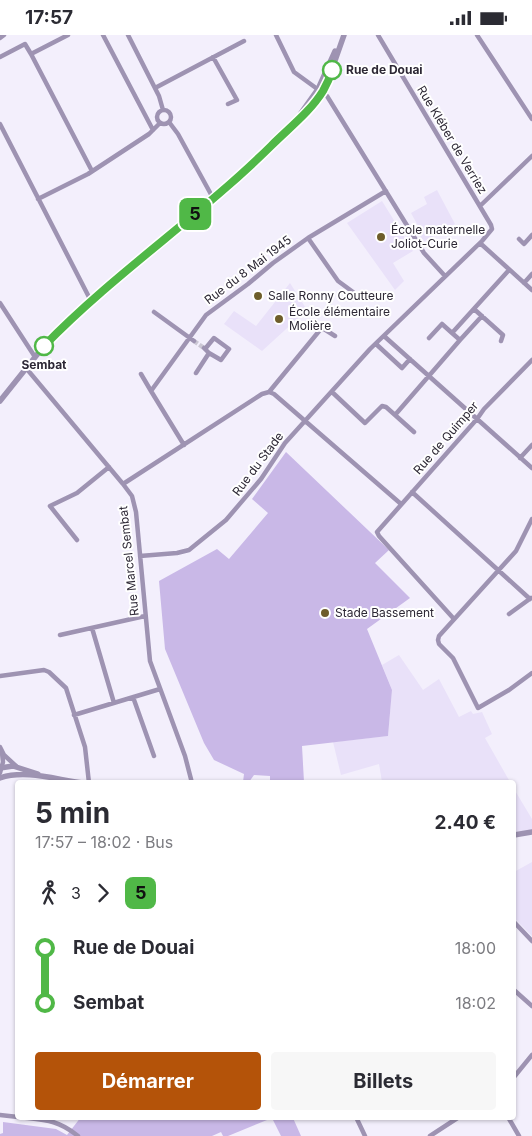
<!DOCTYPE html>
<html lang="fr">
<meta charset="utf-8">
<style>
:root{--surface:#fff;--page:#f7f7f7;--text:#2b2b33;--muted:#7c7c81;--accent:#b45309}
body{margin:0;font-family:Inter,sans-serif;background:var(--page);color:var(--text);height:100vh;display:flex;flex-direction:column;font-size:19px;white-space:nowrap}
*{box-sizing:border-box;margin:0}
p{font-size:16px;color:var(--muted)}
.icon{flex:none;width:28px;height:28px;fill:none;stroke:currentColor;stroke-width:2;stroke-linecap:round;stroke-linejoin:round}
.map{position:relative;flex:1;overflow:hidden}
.sheet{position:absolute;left:15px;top:745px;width:501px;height:340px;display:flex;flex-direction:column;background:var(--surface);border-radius:5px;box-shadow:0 1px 4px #0004}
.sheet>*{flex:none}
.badge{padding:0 10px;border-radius:8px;font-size:18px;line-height:32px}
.map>.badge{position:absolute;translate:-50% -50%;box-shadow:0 0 0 2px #fff}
.legs{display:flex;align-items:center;gap:8px;height:55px;padding:0 20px;font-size:16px}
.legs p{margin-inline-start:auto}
.overview{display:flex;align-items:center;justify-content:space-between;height:85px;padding:0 20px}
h1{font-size:28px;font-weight:700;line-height:38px}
.action{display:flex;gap:10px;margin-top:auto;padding:10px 20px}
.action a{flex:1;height:58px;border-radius:5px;background:var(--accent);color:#fff;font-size:20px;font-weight:700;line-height:58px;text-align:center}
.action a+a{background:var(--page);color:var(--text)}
ul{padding:0 20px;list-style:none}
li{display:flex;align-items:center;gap:18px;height:55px;font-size:19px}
li i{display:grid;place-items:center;width:8px;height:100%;margin:0 6px;background:currentColor}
li i::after{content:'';width:12px;height:12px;margin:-6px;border:4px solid;border-radius:50%;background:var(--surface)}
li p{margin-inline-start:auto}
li:first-child i{background:linear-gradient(#0000 50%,currentColor 0)}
li:last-child i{background:linear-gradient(currentColor 50%,#0000 0)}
.status{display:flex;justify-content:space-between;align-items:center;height:35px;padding:0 25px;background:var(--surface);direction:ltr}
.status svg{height:14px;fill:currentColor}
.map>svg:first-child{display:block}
.built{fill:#e9e1f9}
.green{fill:#c9b8e7}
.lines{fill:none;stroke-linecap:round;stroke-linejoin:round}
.minor-tunnel{stroke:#cbc7d4;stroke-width:4.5;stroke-dasharray:4.5 2;stroke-linecap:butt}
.minor{stroke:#9e93b2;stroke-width:4.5}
.tertiary{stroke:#9e93b2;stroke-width:5.5}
.line-1-casing{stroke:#fff;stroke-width:11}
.line-1{stroke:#50b847;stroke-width:8}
.stop-1-dot{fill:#fff;stroke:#50b847;stroke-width:2.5}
.poi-dot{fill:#6e5d2b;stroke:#fff;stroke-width:2}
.labels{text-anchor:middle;stroke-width:4;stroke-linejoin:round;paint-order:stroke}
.stop-label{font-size:12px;font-weight:bold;fill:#2d2835;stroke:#fff;text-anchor:start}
.street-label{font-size:12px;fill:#2d2835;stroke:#fff}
.poi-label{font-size:12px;fill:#2d2835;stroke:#fff;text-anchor:start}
</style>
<div class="status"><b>17:57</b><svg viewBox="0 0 49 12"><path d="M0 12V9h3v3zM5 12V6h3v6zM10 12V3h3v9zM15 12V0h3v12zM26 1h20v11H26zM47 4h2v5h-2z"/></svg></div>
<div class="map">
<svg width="532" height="1101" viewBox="0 0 532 1101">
<rect width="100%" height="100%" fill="#f3effc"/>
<path class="built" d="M437 155 455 189 423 207 420 200 422 198 411 178 427 169 424 162Z
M382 166 413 216 393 228 404 246 395 255 347 188Z
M290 248 307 275 262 316 224 289 234 276 256 291Z
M399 620 423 655 439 644 459 682 471 676 473 679 482 677 492 699 485 703 510 747H382L379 729 341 740 333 707 388 701 392 655 382 630Z
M514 754 532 784V795L514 797Z
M532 827V901L514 883V837Z"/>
<path class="green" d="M286 417 389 515 375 528 410 563 367 594 392 655 388 701 302 711 304 747H284L270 745V741L254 740 249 747H243L244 739 214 725 204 708 165 614 159 546 217 514 229 524 268 478 252 464Z
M81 1082 293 1083 301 1101H281L272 1083 228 1101H223L221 1097 212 1101H0V1099L3 1098V1087L56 1094 67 1100Z"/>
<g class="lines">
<path class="minor-tunnel" d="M194 306 204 313"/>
<path class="minor" d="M68 0 31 19 92 136
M103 0 153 95
M128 0 159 61 163 75
M276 0 294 37 327 61 424 218 445 241
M477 0 532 84
M0 3 4 0
M0 22 25 9 31 19
M213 22 237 65 228 69
M155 53 244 6
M157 82a7 7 0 1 1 14 0a7 7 0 1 1-14 0Z
M169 87 178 99 213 163
M0 89 91 266
M38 164 88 139 149 99 160 88
M480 171 532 121
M308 203 338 246 353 257
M519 204 524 209 532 200
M480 208 532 255
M524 248 532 239
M0 268 35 322
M474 274 503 300 501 306
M154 277 194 306
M384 301 532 433
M429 303 442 289 452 298
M460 305 482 281
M376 309 402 333 410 324
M204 313 209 318 221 325 229 314 214 303 205 314
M26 333 123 449 132 461 136 477 150 626 185 721 192 748
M196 338 209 318
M141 339 151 356
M269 357 274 359 401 469
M332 357 365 388 382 371 386 372 395 380 460 305 452 298 509 235
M395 380 414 397
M184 410 151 356 206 280 248 249 273 228 308 203 386 156
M520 423 532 410
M123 449 262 359 269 357 320 295 324 294 335 301
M412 457 530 564
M532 484 516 516 439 601 438 605 439 609 453 623 478 673 509 655 532 638
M77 505 50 471 77 458 109 432
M140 521 177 518 189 515 226 485 261 444 285 408 370 314 482 206 492 194 491 190 378 0
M509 579 531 563
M454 584 379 501 377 497 477 384 484 374 532 325
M92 593 114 668
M60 600 145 581
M0 641 44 635 49 637 66 653 85 712 89 748
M133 662 154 721
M74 680 160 654
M0 712 4 720 16 731
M0 738 3 727 2 718
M514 887 532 906
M514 955 532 971
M514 1042 532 1020
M0 1080 18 1082
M18 1082C44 1085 57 1084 78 1101
M356 1082 365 1101
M508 1082 519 1101
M430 1101 459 1082"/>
<path class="tertiary" d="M301 78 318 54 335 16
M0 366 44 311 81 275 103 255 177 195 238 141 308 75 326 51 344 0
M0 733 13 731 38 739
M0 743C26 734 57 745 83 748
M514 800 532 797"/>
</g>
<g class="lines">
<defs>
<path id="line-1" d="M44 311C115 238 199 182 271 111 289 93 310 77 323 56 327 49 330 42 332 35"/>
</defs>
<use href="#line-1" class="line-1-casing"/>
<use href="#line-1" class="line-1"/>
</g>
<g class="stop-1-dot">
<circle cx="332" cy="35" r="9"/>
<circle cx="44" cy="311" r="9"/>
</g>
<g class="poi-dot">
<circle cx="381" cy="202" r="5"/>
<circle cx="258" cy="261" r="5"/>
<circle cx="279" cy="284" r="5"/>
<circle cx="325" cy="578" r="5"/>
</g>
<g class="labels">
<g class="stop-label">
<text x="346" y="39">Rue de Douai</text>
<text x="44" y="334" text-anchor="middle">Sembat</text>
</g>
<g class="street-label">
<text transform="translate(452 105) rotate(59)" y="4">Rue Kléber de Verriez</text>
<text transform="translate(248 235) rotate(-37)" y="4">Rue du 8 Mai 1945</text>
<text transform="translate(446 403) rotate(-49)" y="4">Rue de Quimper</text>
<text transform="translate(258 429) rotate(-53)" y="4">Rue du Stade</text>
<text transform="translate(129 526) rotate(-96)" y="4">Rue Marcel Sembat</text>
</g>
<g class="poi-label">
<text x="391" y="199">École maternelle<tspan x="391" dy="14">Joliot-Curie</tspan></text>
<text x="268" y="265">Salle Ronny Coutteure</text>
<text x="289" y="281">École élémentaire<tspan x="289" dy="14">Molière</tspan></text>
<text x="335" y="582">Stade Bassement</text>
</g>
</g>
</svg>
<b class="badge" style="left:195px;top:179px;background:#50b847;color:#111">5</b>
<section class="sheet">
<div class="overview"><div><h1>5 min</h1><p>17:57 – 18:02 · Bus</p></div><b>2.40 €</b></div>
<div class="legs"><svg class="icon" aria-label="walk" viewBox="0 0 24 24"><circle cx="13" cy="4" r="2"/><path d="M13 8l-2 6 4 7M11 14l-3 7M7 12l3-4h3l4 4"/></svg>3<svg class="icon" aria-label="forward" viewBox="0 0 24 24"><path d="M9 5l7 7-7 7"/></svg><b class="badge" style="background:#50b847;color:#111">5</b></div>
<ul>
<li><i style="color:#50b847"></i><b>Rue de Douai</b><p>18:00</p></li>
<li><i style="color:#50b847"></i><b>Sembat</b><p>18:02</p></li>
</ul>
<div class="action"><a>Démarrer</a><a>Billets</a></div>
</section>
</div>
